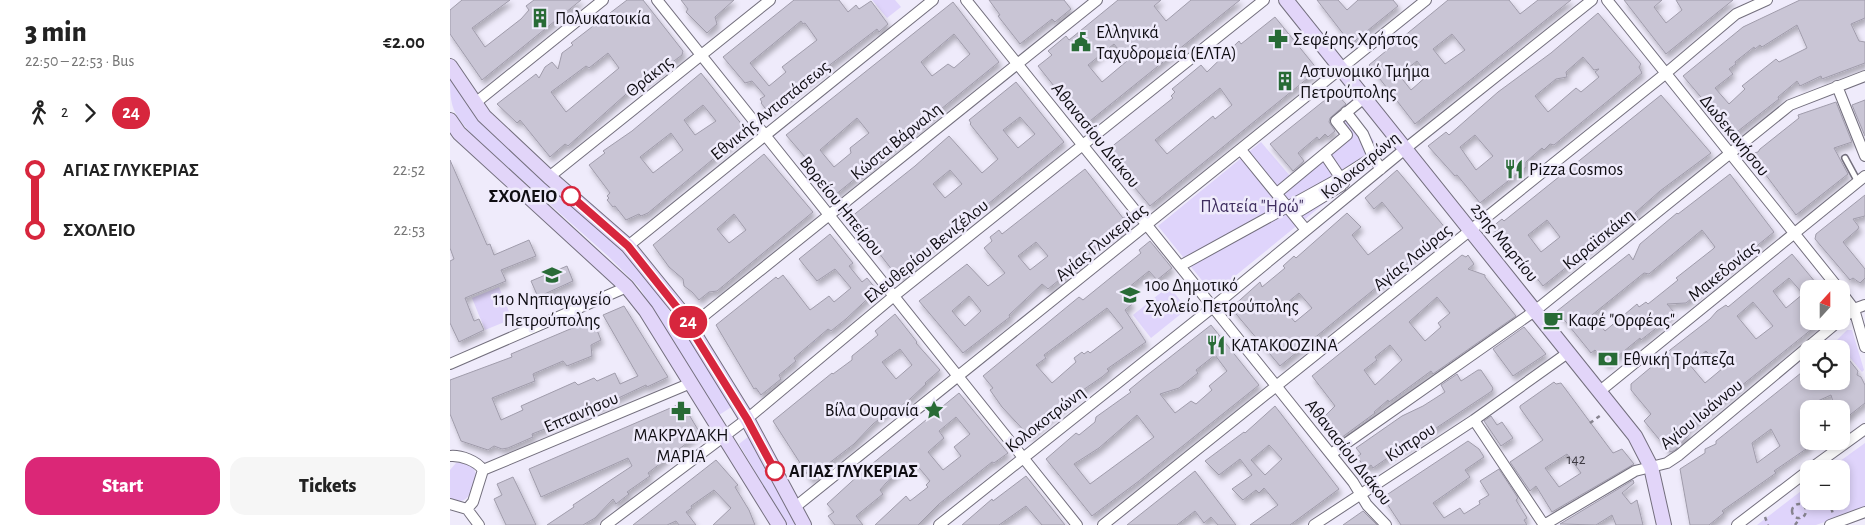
<!DOCTYPE html>
<meta charset="utf-8">
<style>
:root{--surface:#fff;--page:#f6f6f6;--text:#222;--muted:#767676;--accent:#db2777}
body{margin:0;font-family:"Alegreya Sans",sans-serif;background:var(--page);color:var(--text);height:100vh;display:flex;flex-direction:column;font-size:19px;white-space:nowrap}
*{box-sizing:border-box;margin:0}
p{font-size:16px;color:var(--muted)}
.icon{flex:none;width:28px;height:28px;fill:none;stroke:currentColor;stroke-width:2;stroke-linecap:round;stroke-linejoin:round}
.map{position:relative;flex:1;overflow:hidden}
.sheet{display:flex;flex-direction:column;background:var(--surface);width:450px}
.sheet>*{flex:none}
.badge{padding:0 10px;border-radius:16px;font-size:18px;line-height:32px}
.needle{width:32px;rotate:21deg}
.controls{position:absolute;left:1350px;top:280px;display:grid;gap:10px}
.controls a{display:grid;place-items:center;width:50px;height:50px;border-radius:10px;background:var(--surface);box-shadow:0 2px 8px #0003;font-size:25px}
.map>.badge{position:absolute;translate:-50% -50%;box-shadow:0 0 0 2px #fff}
.legs{display:flex;align-items:center;gap:8px;height:55px;padding:0 25px;font-size:16px}
.legs p{margin-inline-start:auto}
.headline{display:flex;align-items:center;justify-content:space-between;height:85px;padding:0 25px}
h1{font-size:28px;font-weight:800;line-height:38px}
.cta{display:flex;gap:10px;margin-top:auto;padding:10px 25px}
.cta a{flex:1;height:58px;border-radius:15px;background:var(--accent);color:#fff;font-size:20px;font-weight:800;line-height:58px;text-align:center}
.cta a+a{background:var(--page);color:var(--text)}
ul{padding:0 25px;list-style:none}
li{display:flex;align-items:center;gap:18px;height:60px;font-size:19px}
li i{display:grid;place-items:center;width:8px;height:100%;margin:0 6px;background:currentColor}
li i::after{content:'';width:12px;height:12px;margin:-6px;border:4px solid;border-radius:50%;background:var(--surface)}
li p{margin-inline-start:auto}
li:first-child i{background:linear-gradient(#0000 50%,currentColor 0)}
li:last-child i{background:linear-gradient(currentColor 50%,#0000 0)}
main{display:flex;flex:1;min-height:0}
.map>svg:first-child{display:block}
.green{fill:#dfd4fb}
.building{fill:#c9c5d5;stroke:#a09cab;fill-rule:evenodd;filter:url(#shadow)}
.lines{fill:none;stroke-linecap:round;stroke-linejoin:round}
.lane-casing{stroke:#736f7d;stroke-width:8}
.street-casing{stroke:#736f7d;stroke-width:12}
.secondary-casing{stroke:#736f7d;stroke-width:16}
.path{stroke:#87848f;stroke-width:2.5;stroke-dasharray:4 4;stroke-linecap:butt}
.lane{stroke:#fff;stroke-width:5}
.street{stroke:#fff;stroke-width:10}
.secondary{stroke:#e2d5f9;stroke-width:14}
.line-1-casing{stroke:#fff;stroke-width:11}
.line-1{stroke:#d7263d;stroke-width:8}
.stop-1-dot{fill:#fff;stroke:#d7263d;stroke-width:2.5}
.labels{text-anchor:middle;stroke-width:5;stroke-linejoin:round;paint-order:stroke}
.number-label{font-size:15px;fill:#3e3b43}
.poi-label{font-size:18px;fill:#0f0d12;stroke:#efebfb;text-anchor:start}
.street-label{font-size:18px;fill:#0f0d12;stroke:#efebfb}
.stop-label{font-size:18px;font-weight:bold;fill:#0f0d12;stroke:#efebfb;text-anchor:end}
.park-label{font-size:18px;fill:#3e2d5e;stroke:#efebfb}
</style>
<main>
<section class="sheet">
<div class="headline"><div><h1>3 min</h1><p>22:50 – 22:53 · Bus</p></div><b>€2.00</b></div>
<div class="legs"><svg class="icon" aria-label="walk" viewBox="0 0 24 24"><circle cx="13" cy="4" r="2"/><path d="M13 8l-2 6 4 7M11 14l-3 7M7 12l3-4h3l4 4"/></svg>2<svg class="icon" aria-label="forward" viewBox="0 0 24 24"><path d="M9 5l7 7-7 7"/></svg><b class="badge" style="background:#d7263d;color:#fff">24</b></div>
<ul>
<li><i style="color:#d7263d"></i><b>ΑΓΙΑΣ ΓΛΥΚΕΡΙΑΣ</b><p>22:52</p></li>
<li><i style="color:#d7263d"></i><b>ΣΧΟΛΕΙΟ</b><p>22:53</p></li>
</ul>
<div class="cta"><a>Start</a><a>Tickets</a></div>
</section>
<div class="map">
<svg width="1415" height="525" viewBox="0 0 1415 525">
<defs>
<filter id="shadow"><feDropShadow dx="2.5" dy="4.5" stdDeviation="2.5" flood-color="#0004"/></filter>
</defs>
<rect width="100%" height="100%" fill="#efebfb"/>
<path class="green" d="M422 0H445L451 7 437 18Z
M0 78 24 114 38 130 169 246C213 296 247 351 283 406L269 415 189 287 158 256 24 137C3 113 0 109 0 78Z
M896 107 935 154 763 294 708 226 811 142 840 176 893 134 881 120Z
M719 286 737 309 701 338 683 315Z
M49 287 62 319 35 330 22 298Z
M1397 330H1402L1414 370 1412 372 1386 341Z
M299 436 348 525H336L289 444Z
M1415 443V508L1366 525H1307L1359 485V501H1391V469H1379Z
M11 462 23 467 27 476C21 491 19 507 0 499V470L6 463Z"/>
<path class="building" d="M12 0H60L22 28 35 47 71 19 79 10 76 6 84 0H131L32 80 0 34V10Z
M177 0H193L233 51 232 55 186 89 184 87 118 146 115 144 100 157 70 120 67 123 47 104 86 74 89 78 95 67 102 62 108 69 112 53 123 45 121 43ZM158 53 169 68 116 112 101 92 136 66 139 68Z
M231 0H284L265 17 267 24 257 33 236 12 238 9Z
M344 0H389L398 12 406 5 409 9 421 1 438 24 429 32 427 29 318 112 311 103 312 102 310 99 315 96 302 81 295 83 273 57ZM351 21 353 24 355 23 367 40 332 67 336 72 319 86 300 63Z
M539 0H614L621 9 605 22 602 19 570 44 548 16 550 15Z
M668 0H711L704 6 716 21 741 0H790L635 125 588 66 602 55 598 51 616 36 619 40ZM664 44 677 61 652 82 638 65Z
M867 0H888L897 10 908 0H943L948 6 901 44Z
M998 0H1059L1070 14 1088 0H1121L965 124 919 65ZM1002 34 1015 50 995 64 983 49ZM967 61 978 75 961 90 949 75Z
M1174 0H1212L1204 7 1216 23 1232 10 1226 0H1283L1216 54Z
M1350 0H1415V18L1401 24 1409 41 1415 42V63L1372 79 1371 76 1350 86 1347 81 1328 97 1329 99 1283 135 1233 76 1293 27ZM1347 25 1357 48 1329 62 1326 59 1292 86 1295 89 1279 104 1265 88 1283 74 1279 69 1286 64 1285 62 1304 47 1305 49 1310 45 1312 47Z
M503 2 549 62 385 195 380 190 376 193 370 185 374 179 336 135ZM504 34 520 54 504 68 498 64 482 76 471 62ZM407 118 419 133 400 148 401 153 384 167 370 150Z
M1148 13 1191 64 1189 67 1192 73 1104 145 1100 144 1094 150 1092 148 1076 162V167L1030 203 1007 175 1005 176 978 146 996 132 999 135 1048 92 1101 53ZM1133 57 1144 70 1149 69 1145 72 1149 77 1131 92 1126 88 1098 112 1085 96 1106 79 1117 77 1116 72ZM1025 135 1043 156 1026 170 1010 147Z
M825 17 868 70 700 206 655 152 723 98 721 96 725 92 722 89 733 80 751 65 757 72 789 41 791 44ZM770 88 782 105 765 119 763 116 717 154 705 140Z
M251 73 297 131 198 213 191 216 189 214 176 220 165 206 163 207 157 200 159 198 157 196 160 193 139 165 155 153 153 151 182 131ZM253 105 266 121 245 135 234 120ZM221 133 233 150 203 173 190 157Z
M566 82 614 142 538 204 537 202 513 220 469 257 462 264 464 266 452 276 446 275 401 217 465 166 499 136 532 173 548 159 520 124 521 123 519 120ZM570 117 585 134 568 148 553 130ZM500 170 512 184 495 198 483 184Z
M885 92 896 104 880 118 879 122 885 131 878 137 875 134 869 140 867 137 848 153 854 161 843 171 820 144Z
M1211 95 1261 153 1210 191 1185 213 1188 217 1181 223 1177 219 1093 286 1056 240H1051L1042 227 1052 219 1054 221ZM1097 220 1110 237 1091 252 1078 235Z
M1415 100V136L1402 105Z
M1386 102 1402 142 1384 148 1398 174 1346 215 1300 154 1308 152 1310 149 1349 118 1348 115Z
M314 154 363 212 267 291 259 292 249 300 242 292 234 286 233 279 219 267 203 245ZM284 214 296 230 279 243 267 229Z
M0 160 37 245 40 244 44 255 79 240 86 256 51 270 56 281 15 298 24 321 29 319 34 330 9 342 0 323V261L4 259 0 248Z
M635 169 673 218 675 217 680 223 679 227 669 236 665 232 649 243 628 261 630 263 598 289 592 284 559 315 560 317 513 353 469 301 517 264 538 286 555 273 534 248 542 241 540 237 549 230 552 234ZM586 242 598 256 580 270 568 256ZM519 296 531 311 515 326 502 311Z
M947 170 997 230 830 366 781 308 810 282 812 287 835 268 833 266 844 256 846 258 897 213 911 227 902 235 918 255 953 228 932 202 924 209 915 198ZM849 293 862 308 845 322 832 307Z
M1280 174 1324 232 1236 303 1217 304 1224 312 1217 317 1218 319 1191 340 1190 338 1157 365 1145 350 1141 353 1107 311 1179 254 1183 260 1190 244 1227 213 1228 214ZM1252 230 1265 247 1263 249 1226 278 1228 280 1198 304 1196 302 1189 307 1187 304 1155 331 1142 315 1194 273 1199 274Z
M1415 195V216L1403 219 1409 227 1408 229 1393 242 1415 269V278L1410 283 1403 278 1400 280 1365 239 1366 234Z
M380 234 403 263 399 266 412 282 417 278 427 290 396 319 381 331 378 329 344 358 346 361 329 375 331 379 311 395 306 388 304 389 266 325 326 277 328 279 333 275 360 310 379 296 384 302 401 288 385 269 367 281 349 259Z
M700 241 722 268 707 280 699 271 673 292 682 304 675 310 696 342 657 369 659 371 652 377 633 390 579 436 552 407 540 390 543 388 533 376 629 297 633 300 691 253 689 250ZM657 308 673 328 640 353 638 351 634 354 632 352 624 358 626 362 602 383 586 365 596 358 594 355Z
M1342 254 1371 289H1359V321H1372L1235 431 1239 435 1225 450 1221 452 1218 450 1194 421 1201 414 1181 390V384L1212 358 1211 357 1260 319 1267 311 1276 305 1278 307ZM1339 278 1353 294 1336 308 1323 291ZM1303 302 1323 326 1306 339 1287 316ZM1256 351 1259 354 1261 353 1273 368 1255 383 1239 364Z
M1012 255 1016 257 1018 255 1024 264 1018 269 1035 275V277L1066 316 983 374 981 371 939 402 938 400 924 412 925 413 891 438 872 419 885 406 862 376ZM987 297 1000 313 988 323 991 327 975 341 959 322ZM940 345 952 360 925 385 914 370 927 360 925 357Z
M117 266 123 281 88 297 81 281Z
M174 306 218 377 197 387 196 385 141 411 82 434 83 437 58 448 52 449 44 446 38 450 11 441 0 414V380L62 357 61 354 132 324 143 320 151 340 141 345 142 356 117 366 113 361 85 373 83 374 85 381 42 398 51 420 73 410 71 406 125 382 128 385 144 378 147 381 165 373 170 384 188 376 153 315Z
M445 314 467 342 466 343 490 370 475 383 476 384 460 399 446 410 443 408 423 424 404 444 374 467 376 469 361 480 323 421 382 373 383 374 402 360V356L428 335 425 331ZM450 349 462 365 446 379 432 362Z
M761 325 809 385 689 481 642 516 596 459 626 433 629 435 645 422 646 417 681 392 679 390 696 376ZM765 355 777 371 759 386 762 390 746 404 741 401 725 413 710 394 729 388 748 373 746 370ZM687 415 704 437 640 484 624 464 649 448Z
M1074 327 1096 354 1063 376 1043 349Z
M1391 350 1408 371 1407 375 1411 377 1415 385V403L1391 422V409H1385L1381 395 1359 405V447L1324 471 1326 473 1272 511 1274 513 1259 525H1240L1230 469 1255 453V449L1266 444V441L1351 373 1359 371V381H1391ZM1321 429 1330 446 1307 463 1302 443Z
M1028 370H1031L1043 388 1042 391 953 450 952 448 923 468 921 465 916 469 907 457 911 454 906 448 952 416 973 406 995 392 991 385 1007 374 1011 381Z
M1104 382 1106 384 1111 383 1163 453 1172 449 1184 464 1102 512 1086 486 1080 491 1060 462 1093 440 1070 408V406ZM1117 454 1131 473 1109 487 1095 468Z
M509 393 558 453 544 463 542 462 489 504 468 525H425L456 496 460 501 478 487 476 485 480 481 465 463 461 467 459 464 436 483 430 490 433 494 406 516 413 525H385L378 516 384 512 377 504 411 473ZM506 417 520 434 504 447 511 456 493 470 478 452 494 438 489 431Z
M232 403 250 433 198 473 200 476 177 492 179 494 166 504 163 499 145 518 133 525H97L124 507 123 505 182 466 178 458 91 497 79 469Z
M825 406 889 489 840 525H800L828 505 814 488 809 493 806 490 793 500 782 489 802 475 790 459 769 475 755 461 794 432 795 433ZM819 445 832 459 815 475 801 460Z
M1041 416 1047 425 1052 422 1063 438 1051 446 1034 421Z
M1018 441 1029 449 1034 457 1015 470 1020 477 983 503 994 518 1010 508 1014 514 1030 504 1029 501 1039 495 1030 481 1049 469 1068 498 1066 500 1077 518 1074 520 1077 525H951L934 499 935 496Z
M266 460 288 485 285 487 299 510 305 525H263L281 508 264 490 241 506 242 508 236 512 246 525H229L226 521 217 525H183Z
M745 471 786 525H768L761 517 754 523 745 511 727 525H677Z
M576 476 615 525H592L576 506 549 525H512L542 499 543 501Z
M63 477 79 510 86 525H56L44 499 52 495 47 484Z
M1183 480 1184 483 1172 493 1181 504 1187 500 1193 525H1166L1162 515 1146 525 1110 524Z
M913 511 927 525H893Z"/>
<g class="lines">
<defs>
<path id="lane" d="M1395 158 1408 182"/>
<path id="street" d="M207 0 627 525
M516 0 827 387 903 482 917 505 936 525
M1157 0 1389 289
M1387 86 1415 156
M24 104 153 0
M896 112 913 134 923 157
M791 150 856 230
M875 155 894 183
M99 177 320 0
M827 193 897 135 886 121 914 98
M845 203 850 211 891 186 887 179
M178 246 483 0
M730 266 890 178 923 157 931 169
M1391 292 1404 309 1415 347
M1391 320 1404 309 1415 305
M241 326 647 0
M0 364 177 287
M1150 391 1415 176
M1024 420 1094 525
M881 454 1086 310 1340 105 1415 76
M0 456C11 455 27 461 33 470L23 502 17 509 0 504
M1360 469 1415 429
M33 470 241 383
M344 508 976 0
M17 509 29 525
M156 525 297 419 444 296 814 0
M489 525 763 307 955 149 1142 0
M653 525 1215 74 1286 14 1317 0
M864 525 1024 420 1119 352
M1094 525 1185 471 1217 463 1229 455 1389 321
M1287 525 1359 470
M1380 525 1415 512"/>
<path id="secondary" d="M836 0 1185 436 1201 467 1214 525
M0 66 34 116 99 177 178 246 229 309 297 419 354 525
M0 120 9 133 177 287 196 311 329 525"/>
</defs>
<use href="#lane" class="lane-casing"/>
<use href="#street" class="street-casing"/>
<use href="#secondary" class="secondary-casing"/>
<path class="path" d="M1140 423 1151 415
M1379 501 1383 514
M1342 511a7 7 0 1 1 14 0a7 7 0 1 1-14 0Z
M1355 508 1371 501
M1315 517 1318 525
M1345 525 1350 518"/>
<use href="#lane" class="lane"/>
<use href="#street" class="street"/>
<use href="#secondary" class="secondary"/>
</g>
<g class="lines">
<defs>
<path id="line-1" d="M121 196 178 246 229 310 297 419 325 471"/>
</defs>
<use href="#line-1" class="line-1-casing"/>
<use href="#line-1" class="line-1"/>
</g>
<defs>
<symbol id="building-bare" viewBox="-9 -9 18 18"><path d="M-4-6H4V6H1V3H-1V6H-4ZM-2.5-4.3h1.7v1.8h-1.7ZM.8-4.3h1.7v1.8H.8ZM-2.5-1h1.7V.8h-1.7ZM.8-1h1.7V.8H.8Z" fill="#286b36" stroke="#efebfb" stroke-width="2.5" paint-order="stroke"/></symbol>
<symbol id="pharmacy-bare" viewBox="-9 -9 18 18"><path d="M-2-6h4v4h4v4h-4v4h-4v-4h-4v-4h4Z" fill="#286b36" stroke="#efebfb" stroke-width="2.5" paint-order="stroke"/></symbol>
<symbol id="civic-bare" viewBox="-9 -9 18 18"><path d="M-.6-6.5H3V-4.5H.6V-3L4-1V1h2V6H-6V1h2V-1L-.6-3ZM-1.2 2.5V6h2.4V2.5Z" fill="#286b36" stroke="#efebfb" stroke-width="2.5" paint-order="stroke"/></symbol>
<symbol id="restaurant-bare" viewBox="-9 -9 18 18"><path d="M-5-6h1v4h1v-4h1v4h1v-4h1v5L-1.5 .5V6h-2V.5L-5-1ZM5-6V6H3V1.5H1.5Q1.5-4 5-6Z" fill="#286b36" stroke="#efebfb" stroke-width="2.5" paint-order="stroke"/></symbol>
<symbol id="school-bare" viewBox="-9 -9 18 18"><path d="M0-5L7-2L0 1L-7-2ZM-4 1L0 2.5L4 1V4Q0 6-4 4Z" fill="#286b36" stroke="#efebfb" stroke-width="2.5" paint-order="stroke"/></symbol>
<symbol id="cafe-bare" viewBox="-9 -9 18 18"><path d="M-5.5-4.5H6V0H3Q3 3.5 0 3.5H-2.5Q-5.5 3.5-5.5 0ZM3-3.2v2h1.7v-2ZM-6 4.5H4V6H-6Z" fill="#286b36" stroke="#efebfb" stroke-width="2.5" paint-order="stroke"/></symbol>
<symbol id="bank-bare" viewBox="-9 -9 18 18"><path d="M-6-4H6V4H-6ZM0-2.3a2.3 2.3 0 1 0 0 4.6a2.3 2.3 0 1 0 0-4.6Z" fill="#286b36" stroke="#efebfb" stroke-width="2.5" paint-order="stroke"/></symbol>
<symbol id="sight-bare" viewBox="-9 -9 18 18"><path d="M0-6L1.8-2.2L6-1.7L2.9 1.2L3.7 5.4L0 3.3L-3.7 5.4L-2.9 1.2L-6-1.7L-1.8-2.2Z" fill="#286b36" stroke="#efebfb" stroke-width="2.5" paint-order="stroke"/></symbol>
</defs>
<g fill-rule="evenodd">
<use href="#building-bare" x="76" y="4" width="28" height="28"/>
<use href="#pharmacy-bare" x="814" y="25" width="28" height="28"/>
<use href="#civic-bare" x="617" y="28" width="28" height="28"/>
<use href="#building-bare" x="821" y="67" width="28" height="28"/>
<use href="#restaurant-bare" x="1050" y="155" width="28" height="28"/>
<use href="#school-bare" x="88" y="261" width="28" height="28"/>
<use href="#school-bare" x="666" y="281" width="28" height="28"/>
<use href="#cafe-bare" x="1089" y="306" width="28" height="28"/>
<use href="#restaurant-bare" x="752" y="331" width="28" height="28"/>
<use href="#bank-bare" x="1144" y="345" width="28" height="28"/>
<use href="#sight-bare" x="470" y="396" width="28" height="28"/>
<use href="#pharmacy-bare" x="217" y="397" width="28" height="28"/>
</g>
<g class="stop-1-dot">
<circle cx="121" cy="196" r="9"/>
<circle cx="325" cy="471" r="9"/>
</g>
<g class="labels">
<g class="number-label">
<text x="1126" y="464">142</text>
</g>
<g class="poi-label">
<text x="105" y="24">Πολυκατοικία</text>
<text x="646" y="38">Ελληνικά<tspan x="646" dy="21">Ταχυδρομεία (ΕΛΤΑ)</tspan></text>
<text x="843" y="45">Σεφέρης Χρήστος</text>
<text x="850" y="77">Αστυνομικό Τμήμα<tspan x="850" dy="21">Πετρούπολης</tspan></text>
<text x="1079" y="175">Pizza Cosmos</text>
<text x="695" y="291">10ο Δημοτικό<tspan x="695" dy="21">Σχολείο Πετρούπολης</tspan></text>
<text x="102" y="305" text-anchor="middle">11ο Νηπιαγωγείο<tspan x="102" dy="21">Πετρούπολης</tspan></text>
<text x="1118" y="326">Καφέ "Ορφέας"</text>
<text x="781" y="351">ΚΑΤΑΚΟΟΖΙΝΑ</text>
<text x="1173" y="365">Εθνική Τράπεζα</text>
<text x="469" y="416" text-anchor="end">Βίλα Ουρανία</text>
<text x="231" y="441" text-anchor="middle">ΜΑΚΡΥΔΑΚΗ<tspan x="231" dy="21">ΜΑΡΙΑ</tspan></text>
</g>
<g class="street-label">
<text transform="translate(199 76) rotate(-39)" y="6">Θράκης</text>
<text transform="translate(320 110) rotate(-39)" y="6">Εθνικής Αντιστάσεως</text>
<text transform="translate(646 135) rotate(51)" y="6">Αθανασίου Διάκου</text>
<text transform="translate(1285 135) rotate(51)" y="6">Δωδεκανήσου</text>
<text transform="translate(446 141) rotate(-39)" y="6">Κώστα Βάρναλη</text>
<text transform="translate(910 165) rotate(-39)" y="6">Κολοκοτρώνη</text>
<text transform="translate(392 206) rotate(51)" y="6">Βορείου Ηπείρου</text>
<text transform="translate(1148 239) rotate(-39)" y="6">Καραϊσκάκη</text>
<text transform="translate(651 242) rotate(-39)" y="6">Αγίας Γλυκερίας</text>
<text transform="translate(1055 242) rotate(51)" y="6">25ης Μαρτίου</text>
<text transform="translate(476 251) rotate(-39)" y="6">Ελευθερίου Βενιζέλου</text>
<text transform="translate(962 257) rotate(-39)" y="6">Αγίας Λαύρας</text>
<text transform="translate(1273 271) rotate(-39)" y="6">Μακεδονίας</text>
<text transform="translate(131 412) rotate(-23)" y="6">Επτανήσου</text>
<text transform="translate(1251 414) rotate(-39)" y="6">Αγίου Ιωάννου</text>
<text transform="translate(595 419) rotate(-38)" y="6">Κολοκοτρώνη</text>
<text transform="translate(960 442) rotate(-33)" y="6">Κύπρου</text>
<text transform="translate(899 452) rotate(52)" y="6">Αθανασίου Διάκου</text>
</g>
<g class="stop-label">
<text x="107" y="202">ΣΧΟΛΕΙΟ</text>
<text x="339" y="477" text-anchor="start">ΑΓΙΑΣ ΓΛΥΚΕΡΙΑΣ</text>
</g>
<g class="park-label">
<text x="802" y="212">Πλατεία "Ηρώ"</text>
</g>
</g>
</svg>
<div class="controls">
<a><svg class="needle" viewBox="-14 -14 28 28"><path d="M0-13l5 13h-10z" fill="#e53935"/><path d="M0 13l5-13h-10z" fill="#767676"/></svg></a>
<a><svg class="icon" aria-label="locate" viewBox="0 0 24 24"><circle cx="12" cy="12" r="6"/><path d="M12 2v4M12 18v4M2 12h4M18 12h4"/></svg></a>
<a>+</a>
<a>−</a>
</div>
<b class="badge" style="left:238px;top:322px;background:#d7263d;color:#fff">24</b>
</div>
</main>
